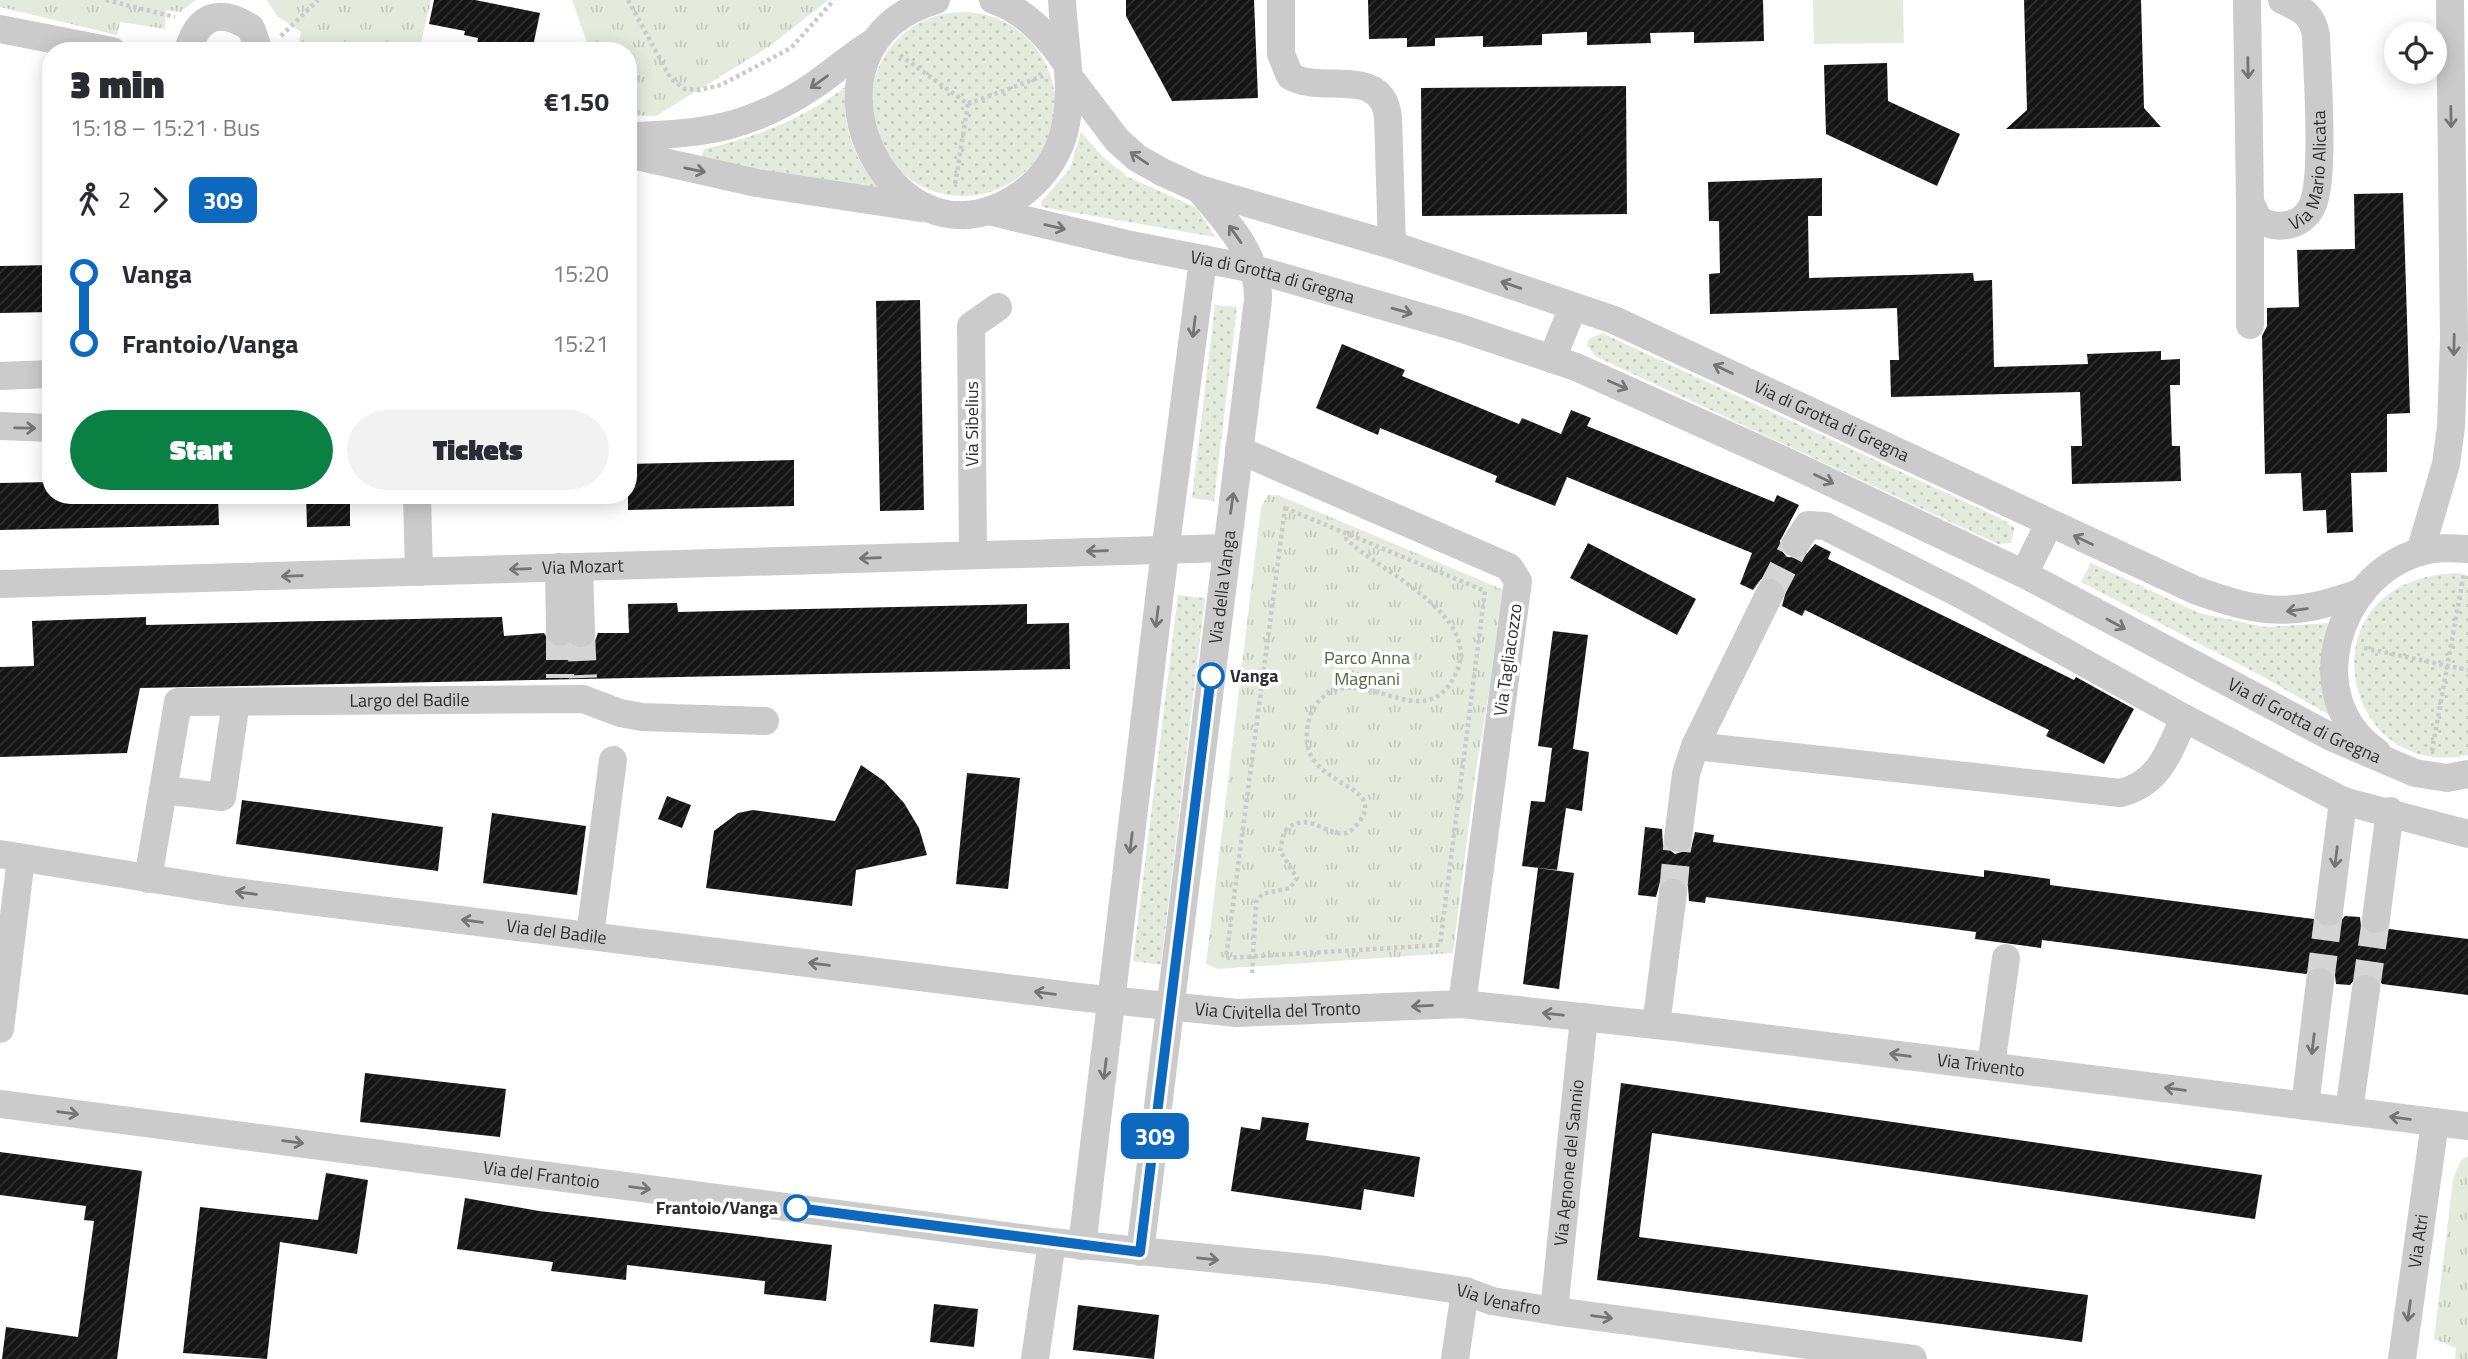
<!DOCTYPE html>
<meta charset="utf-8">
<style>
:root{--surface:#fff;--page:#f2f2f3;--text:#2b2b33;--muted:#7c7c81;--accent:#0b8043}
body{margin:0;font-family:"Titillium Web",sans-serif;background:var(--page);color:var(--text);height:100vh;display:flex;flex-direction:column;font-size:26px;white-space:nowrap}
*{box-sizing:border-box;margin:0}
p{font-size:23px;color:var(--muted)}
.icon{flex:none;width:38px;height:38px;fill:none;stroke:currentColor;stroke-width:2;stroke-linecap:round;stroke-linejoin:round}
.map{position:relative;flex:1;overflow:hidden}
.panel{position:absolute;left:42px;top:42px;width:595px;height:462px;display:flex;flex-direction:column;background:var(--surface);border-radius:28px;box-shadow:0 4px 18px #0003}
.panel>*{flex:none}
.badge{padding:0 14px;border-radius:10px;font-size:24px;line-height:46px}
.fabs{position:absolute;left:2384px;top:21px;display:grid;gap:14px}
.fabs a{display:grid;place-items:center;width:63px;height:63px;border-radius:50%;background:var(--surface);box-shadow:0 4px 18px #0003;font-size:35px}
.map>.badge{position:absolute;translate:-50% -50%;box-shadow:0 0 0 4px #fff}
.legs{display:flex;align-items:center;gap:10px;height:77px;padding:0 28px;font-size:23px}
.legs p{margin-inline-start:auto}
.headline{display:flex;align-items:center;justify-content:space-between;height:119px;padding:0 28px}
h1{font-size:38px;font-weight:800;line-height:52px}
.primary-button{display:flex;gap:14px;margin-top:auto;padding:14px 28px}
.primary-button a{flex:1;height:80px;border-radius:42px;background:var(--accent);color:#fff;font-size:28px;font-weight:800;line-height:80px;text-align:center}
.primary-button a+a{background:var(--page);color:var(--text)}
ul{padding:0 28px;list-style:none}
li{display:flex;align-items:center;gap:24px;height:70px;font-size:26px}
li i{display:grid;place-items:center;width:10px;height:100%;margin:0 9px;background:currentColor}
li i::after{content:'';width:18px;height:18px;margin:-9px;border:5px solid;border-radius:50%;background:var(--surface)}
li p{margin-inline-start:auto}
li:first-child i{background:linear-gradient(#0000 50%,currentColor 0)}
li:last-child i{background:linear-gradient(currentColor 50%,#0000 0)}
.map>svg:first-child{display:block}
.grass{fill:url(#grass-dots)}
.park{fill:url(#park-tufts)}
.pitch{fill:#e4ebdc}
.building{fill:url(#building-hatch)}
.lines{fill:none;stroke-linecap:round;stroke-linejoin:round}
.minor-tunnel{stroke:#d5d5d5;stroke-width:28;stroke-dasharray:28 14;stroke-linecap:butt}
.path{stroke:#cbcbcb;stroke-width:4.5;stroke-dasharray:3.5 3.5;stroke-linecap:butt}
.minor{stroke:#cbcbcb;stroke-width:28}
.oneway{stroke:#757575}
.line-1-casing{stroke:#fff;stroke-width:16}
.line-1{stroke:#0c69bf;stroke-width:10}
.stop-1-dot{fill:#fff;stroke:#0c69bf;stroke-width:3.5}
.labels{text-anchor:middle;stroke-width:7;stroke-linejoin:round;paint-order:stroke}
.street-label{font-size:18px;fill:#2e2e2e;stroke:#fff}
.park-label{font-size:18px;fill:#51683c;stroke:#fff}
.stop-label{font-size:18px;font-weight:bold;fill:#2e2e2e;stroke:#fff;text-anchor:start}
</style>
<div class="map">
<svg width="2468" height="1359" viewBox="0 0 2468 1359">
<defs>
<pattern id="grass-dots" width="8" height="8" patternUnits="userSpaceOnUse" patternTransform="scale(1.75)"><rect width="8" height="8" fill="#e4ebdc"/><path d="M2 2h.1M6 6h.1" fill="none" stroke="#c4cabd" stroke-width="1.8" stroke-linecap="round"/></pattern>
<pattern id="park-tufts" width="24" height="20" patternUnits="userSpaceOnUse" patternTransform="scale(1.75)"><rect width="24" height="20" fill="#e4ebdc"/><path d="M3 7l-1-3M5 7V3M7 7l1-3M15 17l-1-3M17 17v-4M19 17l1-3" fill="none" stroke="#c4cabd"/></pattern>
<pattern id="building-hatch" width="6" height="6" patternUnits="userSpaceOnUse" patternTransform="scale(1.75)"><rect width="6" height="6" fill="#151515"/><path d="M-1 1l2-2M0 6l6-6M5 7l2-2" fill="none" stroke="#2f2f2f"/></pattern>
</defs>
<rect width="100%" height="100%" fill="#fff"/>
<path class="grass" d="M871 104a92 92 0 1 1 184 0a92 92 0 1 1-184 0Z
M845 87C843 130 854 162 884 193L701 158 704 149C754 138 805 118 845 87Z
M1081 132 1102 156 1128 177 1197 208 1215 237 1042 207 1041 202 1070 169Z
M1215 305 1237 307 1214 501 1192 498Z
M1602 333 2000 518 2015 528 2011 543 1998 544 1595 356 1587 345 1589 339Z
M2091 563 2199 613 2264 627 2328 623 2324 647 2338 720 2260 675 2081 582Z
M2459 573 2468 576V755C2339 783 2299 577 2459 573Z
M1178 595 1205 598 1161 965 1133 961Z"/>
<path class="park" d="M0 0H196L180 12 166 10 165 29 120 22 117 35 0 7Z
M267 0H431L419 51H297L301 32 277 16Z
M572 0H828L770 46 656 116 628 115V51H590Z
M1268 495H1278L1504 590 1505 597 1475 776 1453 953 1218 969 1206 964 1261 507Z
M2468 1156V1359H2455L2456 1348 2434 1339 2453 1179 2461 1160Z"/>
<path class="pitch" d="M1813 0H1903L1904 43 1814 44Z
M1317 808a22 22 0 1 1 44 0a22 22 0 1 1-44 0Z"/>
<path class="building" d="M434 0H475L540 13 532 51H476L478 38 464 35 465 31 429 24Z
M1126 0H1254L1258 98 1172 101 1126 16Z
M1368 0H1763L1764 41 1694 43V32L1650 33 1651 43 1587 45V32L1542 34V45L1483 47V36L1435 38V46L1407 47V38L1369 39Z
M2024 0H2141L2144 108 2161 127 2006 129 2027 110Z
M1887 63 1888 101 1960 134 1937 186 1826 134 1824 65Z
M1626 86 1627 214 1422 216 1421 88Z
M1822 178V216H1808L1809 278 1973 273 1974 281 1992 280 1994 367 2088 364 2087 354 2161 351V360L2180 359V385H2170L2172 446H2180L2181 481 2072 484 2071 446H2082L2080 392 1891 397 1890 360H1899L1897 308 1710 314 1709 274 1720 273 1719 221H1709L1708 182Z
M2403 193 2410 413 2387 414V472L2351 473 2353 532 2327 533 2326 510 2303 511 2301 473 2265 474 2262 336 2267 326V308L2299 307 2297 250 2355 249 2354 194Z
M51 265V312L0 313V266Z
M920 300 924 510 880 511 876 301Z
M1342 344 1405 370 1402 376 1519 424 1522 418 1561 434 1571 410 1591 418 1587 426 1774 502 1777 495 1799 505 1780 541 1781 550 1787 557 1803 558 1815 544 1831 552 1828 559 2074 680 2076 677 2134 709 2104 764 2046 736 2049 730 1805 610 1802 616 1782 606 1786 591 1778 578 1761 579 1753 590 1740 584 1752 553 1567 477 1555 506 1495 482 1497 476 1380 428 1378 435 1316 408Z
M794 460V506L628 510V464Z
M51 482V495H218L219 525 0 530V483Z
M306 495H350V526L307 527Z
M1588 543 1696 599 1677 635 1570 578Z
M677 603 678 612 1027 604V624L1069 623 1070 669 140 688 127 753 0 757V667L34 666 32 621 146 617V625L502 617 504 636 544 633 553 647 561 649 570 645 582 650 595 641 598 633H629L628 604Z
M1553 631 1588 635 1573 749 1589 752 1582 811 1566 808 1557 870 1522 866 1531 801 1545 802 1552 748 1538 746Z
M861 765 884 781 904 803 919 828 927 855 856 870 852 906 706 888 714 831 738 813 753 810 835 821Z
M967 773 1020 778 1008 889 956 884Z
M667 796 691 805 682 828 658 819Z
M242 800 443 827 438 871 236 844Z
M492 813 586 826 577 895 483 883Z
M1645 827 1662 829 1663 845 1675 854 1691 849 1695 832 1714 835 1713 842 1984 877V870L2050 879V885L2314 919 2328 928 2336 927 2345 916 2360 917 2361 926 2373 935 2383 934 2389 929 2468 939V995L2382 984 2377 976 2368 973 2359 974 2350 985 2336 984 2335 975 2323 966 2313 967 2306 974 2042 940 2041 948 1975 939 1976 932 1706 897 1705 903 1689 901 1688 886 1674 877 1660 882 1656 897 1638 895Z
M1538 868 1574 873 1559 989 1523 984Z
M365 1073 506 1089 500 1137 360 1122Z
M1621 1083 2262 1175 2255 1219 1652 1133 1639 1237 2088 1295 2082 1342 1597 1280Z
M1262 1117 1309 1123 1306 1140 1420 1157 1414 1197 1364 1189 1361 1210 1231 1191 1241 1127 1260 1130Z
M0 1152 142 1171 117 1359H2L6 1327 78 1337 94 1221 84 1220 86 1206 0 1195Z
M326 1173 368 1180 357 1254 280 1242 267 1359 183 1353 200 1207 318 1220Z
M465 1198 539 1211 832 1245 826 1301 764 1294 765 1281 627 1265 626 1280 551 1271 553 1262 457 1249Z
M934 1304 978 1309 974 1347 930 1342Z
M1078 1305 1159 1315 1154 1359 1073 1350Z"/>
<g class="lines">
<path class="minor-tunnel" d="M1770 593 1796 543
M560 632V678
M581 633 583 678
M1673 893 1678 838
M2320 982 2329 912
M2366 989 2376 919"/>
<path class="path" d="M106 0 175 17
M628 0 671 79 685 89 699 90 721 85 791 48 834 0
M281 36 318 0
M900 55 968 104 955 185
M968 104 1043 76
M1285 508 1485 591 1440 945 1226 958Z
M2364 648 2468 670
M2432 751 2464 573
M1252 973 1256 902 1262 894 1290 888 1297 878 1280 851 1284 832C1311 803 1334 850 1355 827 1396 781 1300 790 1307 731 1308 720 1311 710 1318 702 1360 655 1426 744 1457 671 1480 618 1389 575 1354 546L1346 539 1349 531"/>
<g class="minor">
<path d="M936 0C781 45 886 278 1014 199 1038 184 1056 161 1064 133 1075 88 1064 45 1062 0"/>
<path d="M993 0C1026 11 1048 36 1067 64"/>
<path d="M1281 0V54L1290 76C1322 95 1382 65 1388 117L1392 245"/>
<path id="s1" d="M2247 0 2250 202 2258 219C2277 231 2304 227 2313 204 2325 174 2317 72 2316 35 2312 13 2301 9 2282 0"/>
<path d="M0 29 112 51"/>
<path d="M188 51C198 14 221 8 251 28L259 51"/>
<path id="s2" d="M1070 78 1117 140 1137 158 1162 172 1199 189 1392 245 1614 320 2195 590C2264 615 2293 617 2362 592"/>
<path d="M628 136C701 135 751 128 813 86 834 72 852 55 874 42"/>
<path d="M628 154 757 183 921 208"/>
<path d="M2250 199V325"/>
<path id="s3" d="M988 211 1131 245 1254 269 1460 328 1576 367 1783 460 2024 574 2331 737 2415 773 2447 778 2468 774"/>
<path d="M1552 359 1573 307"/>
<path d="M0 376 51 374"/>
<path d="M0 426 51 428"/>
<path d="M1239 450 1509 567 1518 581 1462 1004"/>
<path d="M417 495 419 572"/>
<path d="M1796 543 1808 525 1825 526 1962 595 2184 718 2343 801 2468 834"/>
<path d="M2420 552 2446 464 2451 427 2454 340 2450 0"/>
<path d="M973 555 971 326 998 307"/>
<path d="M559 567 560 632"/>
<path d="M579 567 581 633"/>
<path d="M2024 574 2049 524"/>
<path id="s4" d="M0 584 1226 548"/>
<path d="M1695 746 2120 793C2159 784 2169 752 2184 718"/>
<path d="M2377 752C2299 699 2336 576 2420 552 2436 547 2452 548 2468 549"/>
<path d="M163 790 222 797 236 702"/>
<path d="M1678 838 1686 774 1695 746 1770 593"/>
<path id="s5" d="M0 854 228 891 1079 997 1237 1013 1462 1004 1683 1028 2468 1126"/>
<path id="s6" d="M148 879 178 702 583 699 620 713 642 717 765 721"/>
<path d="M2329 912 2343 801"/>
<path d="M2376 919 2390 811"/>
<path d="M590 935 613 760"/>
<path d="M1656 1025 1673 893"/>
<path d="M0 1029 21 859"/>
<path d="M1991 1066 2006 958"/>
<path id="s7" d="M0 1104 1052 1242 1326 1270 1465 1291 1492 1301 1554 1311 1913 1359"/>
<path d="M2305 1106 2320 982"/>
<path d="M2349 1111 2366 989"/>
<path d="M1082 1246 1160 591 1203 259"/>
<path id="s8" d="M1140 1252 1258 300C1260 256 1225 220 1199 189"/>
<path id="s9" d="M1554 1311 1584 1017"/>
<path d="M1035 1359 1052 1242"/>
<path d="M1455 1359 1465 1291"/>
<path id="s10" d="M2402 1359 2435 1122"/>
</g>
</g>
<defs><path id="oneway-shaft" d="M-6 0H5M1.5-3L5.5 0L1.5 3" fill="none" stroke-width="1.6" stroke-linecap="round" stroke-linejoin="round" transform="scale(1.75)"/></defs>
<g class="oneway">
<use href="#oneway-shaft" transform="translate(2248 68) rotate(89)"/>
<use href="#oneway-shaft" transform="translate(819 82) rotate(144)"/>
<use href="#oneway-shaft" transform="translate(2451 117) rotate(89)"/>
<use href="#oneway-shaft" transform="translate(1139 158) rotate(-146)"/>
<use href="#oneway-shaft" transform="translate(695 170) rotate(12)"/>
<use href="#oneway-shaft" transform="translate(1055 227) rotate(13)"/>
<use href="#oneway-shaft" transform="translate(1235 234) rotate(-125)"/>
<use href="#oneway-shaft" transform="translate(1511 285) rotate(-161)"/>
<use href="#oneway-shaft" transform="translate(1402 311) rotate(16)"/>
<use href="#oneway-shaft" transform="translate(1194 327) rotate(97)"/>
<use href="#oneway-shaft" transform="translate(2454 345) rotate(91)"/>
<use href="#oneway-shaft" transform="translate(1723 369) rotate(-155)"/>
<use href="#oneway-shaft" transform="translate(1618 385) rotate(24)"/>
<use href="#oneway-shaft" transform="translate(25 428) rotate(1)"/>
<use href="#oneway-shaft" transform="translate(1824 479) rotate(25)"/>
<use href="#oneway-shaft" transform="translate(1232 503) rotate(-82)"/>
<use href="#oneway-shaft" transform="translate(2083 540) rotate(-155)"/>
<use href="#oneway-shaft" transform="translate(1097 551) rotate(178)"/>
<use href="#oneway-shaft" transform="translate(870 558) rotate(178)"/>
<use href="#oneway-shaft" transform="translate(520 569) rotate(178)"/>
<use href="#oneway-shaft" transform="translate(292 576) rotate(178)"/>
<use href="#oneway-shaft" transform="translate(2297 610) rotate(172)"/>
<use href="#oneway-shaft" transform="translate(1157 617) rotate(97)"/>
<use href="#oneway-shaft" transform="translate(2116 624) rotate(29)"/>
<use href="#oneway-shaft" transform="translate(1131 843) rotate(97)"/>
<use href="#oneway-shaft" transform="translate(2336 857) rotate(97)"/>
<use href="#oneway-shaft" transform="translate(246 893) rotate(-173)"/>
<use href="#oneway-shaft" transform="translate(472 921) rotate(-173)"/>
<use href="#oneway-shaft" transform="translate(819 964) rotate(-173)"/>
<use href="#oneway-shaft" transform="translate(1045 993) rotate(-173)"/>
<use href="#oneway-shaft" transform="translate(1422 1006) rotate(177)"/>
<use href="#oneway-shaft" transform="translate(1553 1014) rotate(-174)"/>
<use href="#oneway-shaft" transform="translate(2313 1044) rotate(97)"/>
<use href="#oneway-shaft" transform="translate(1900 1055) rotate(-173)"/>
<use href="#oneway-shaft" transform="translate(1105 1069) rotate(97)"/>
<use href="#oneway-shaft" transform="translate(2175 1089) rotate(-173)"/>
<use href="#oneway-shaft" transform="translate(68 1113) rotate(7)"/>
<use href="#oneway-shaft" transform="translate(2400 1118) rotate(-173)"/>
<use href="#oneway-shaft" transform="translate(293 1142) rotate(7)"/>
<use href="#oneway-shaft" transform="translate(640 1188) rotate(7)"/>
<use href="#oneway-shaft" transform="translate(1208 1259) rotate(6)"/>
<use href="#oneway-shaft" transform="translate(2409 1311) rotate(98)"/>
<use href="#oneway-shaft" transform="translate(1602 1317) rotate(8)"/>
</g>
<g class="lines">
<defs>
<path id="line-1" d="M797 1208 1140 1252 1211 676"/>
</defs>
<use href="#line-1" class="line-1-casing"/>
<use href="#line-1" class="line-1"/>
</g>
<g class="stop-1-dot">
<circle cx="1211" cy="676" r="12"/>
<circle cx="797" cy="1208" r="12"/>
</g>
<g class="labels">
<g class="street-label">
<text dy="6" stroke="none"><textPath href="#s1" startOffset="317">Via Mario Alicata</textPath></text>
<text dy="6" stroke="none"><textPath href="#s3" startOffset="292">Via di Grotta di Gregna</textPath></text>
<text dy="6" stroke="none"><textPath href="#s2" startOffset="849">Via di Grotta di Gregna</textPath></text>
<text transform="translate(972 424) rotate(-90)" y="6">Via Sibelius</text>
<text dy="6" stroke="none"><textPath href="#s4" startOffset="583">Via Mozart</textPath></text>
<text dy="6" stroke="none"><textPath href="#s8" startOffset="670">Via della Vanga</textPath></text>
<text transform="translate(1508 660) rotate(-82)" y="6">Via Tagliacozzo</text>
<text dy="6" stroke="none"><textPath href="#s6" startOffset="411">Largo del Badile</textPath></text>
<text dy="6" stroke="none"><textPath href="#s3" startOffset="1419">Via di Grotta di Gregna</textPath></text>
<text dy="6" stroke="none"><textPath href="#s5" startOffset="562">Via del Badile</textPath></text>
<text dy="6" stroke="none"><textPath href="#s5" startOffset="1288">Via Civitella del Tronto</textPath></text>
<text dy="6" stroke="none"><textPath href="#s5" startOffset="1995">Via Trivento</textPath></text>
<text dy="6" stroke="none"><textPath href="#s9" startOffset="149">Via Agnone del Sannio</textPath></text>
<text dy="6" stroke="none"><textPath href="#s7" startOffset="546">Via del Frantoio</textPath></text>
<text dy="6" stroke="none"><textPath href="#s10" startOffset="119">Via Atri</textPath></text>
<text dy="6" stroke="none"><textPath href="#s7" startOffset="1512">Via Venafro</textPath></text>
</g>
<g class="park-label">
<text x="1367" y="664">Parco Anna<tspan x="1367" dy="21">Magnani</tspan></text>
</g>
<g class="stop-label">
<text x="1230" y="682">Vanga</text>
<text x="778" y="1214" text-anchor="end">Frantoio/Vanga</text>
</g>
</g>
</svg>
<div class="fabs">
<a><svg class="icon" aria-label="locate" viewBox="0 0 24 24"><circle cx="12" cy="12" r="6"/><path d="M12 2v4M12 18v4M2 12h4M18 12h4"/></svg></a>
</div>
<b class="badge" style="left:1155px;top:1136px;background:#0c69bf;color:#fff">309</b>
<section class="panel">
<div class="headline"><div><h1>3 min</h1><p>15:18 – 15:21 · Bus</p></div><b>€1.50</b></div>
<div class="legs"><svg class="icon" aria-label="walk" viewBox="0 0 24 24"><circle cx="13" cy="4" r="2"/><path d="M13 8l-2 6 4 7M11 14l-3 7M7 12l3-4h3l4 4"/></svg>2<svg class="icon" aria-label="forward" viewBox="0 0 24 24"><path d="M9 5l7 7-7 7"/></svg><b class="badge" style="background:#0c69bf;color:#fff">309</b></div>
<ul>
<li><i style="color:#0c69bf"></i><b>Vanga</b><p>15:20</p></li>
<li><i style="color:#0c69bf"></i><b>Frantoio/Vanga</b><p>15:21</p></li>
</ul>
<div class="primary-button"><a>Start</a><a>Tickets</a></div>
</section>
</div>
